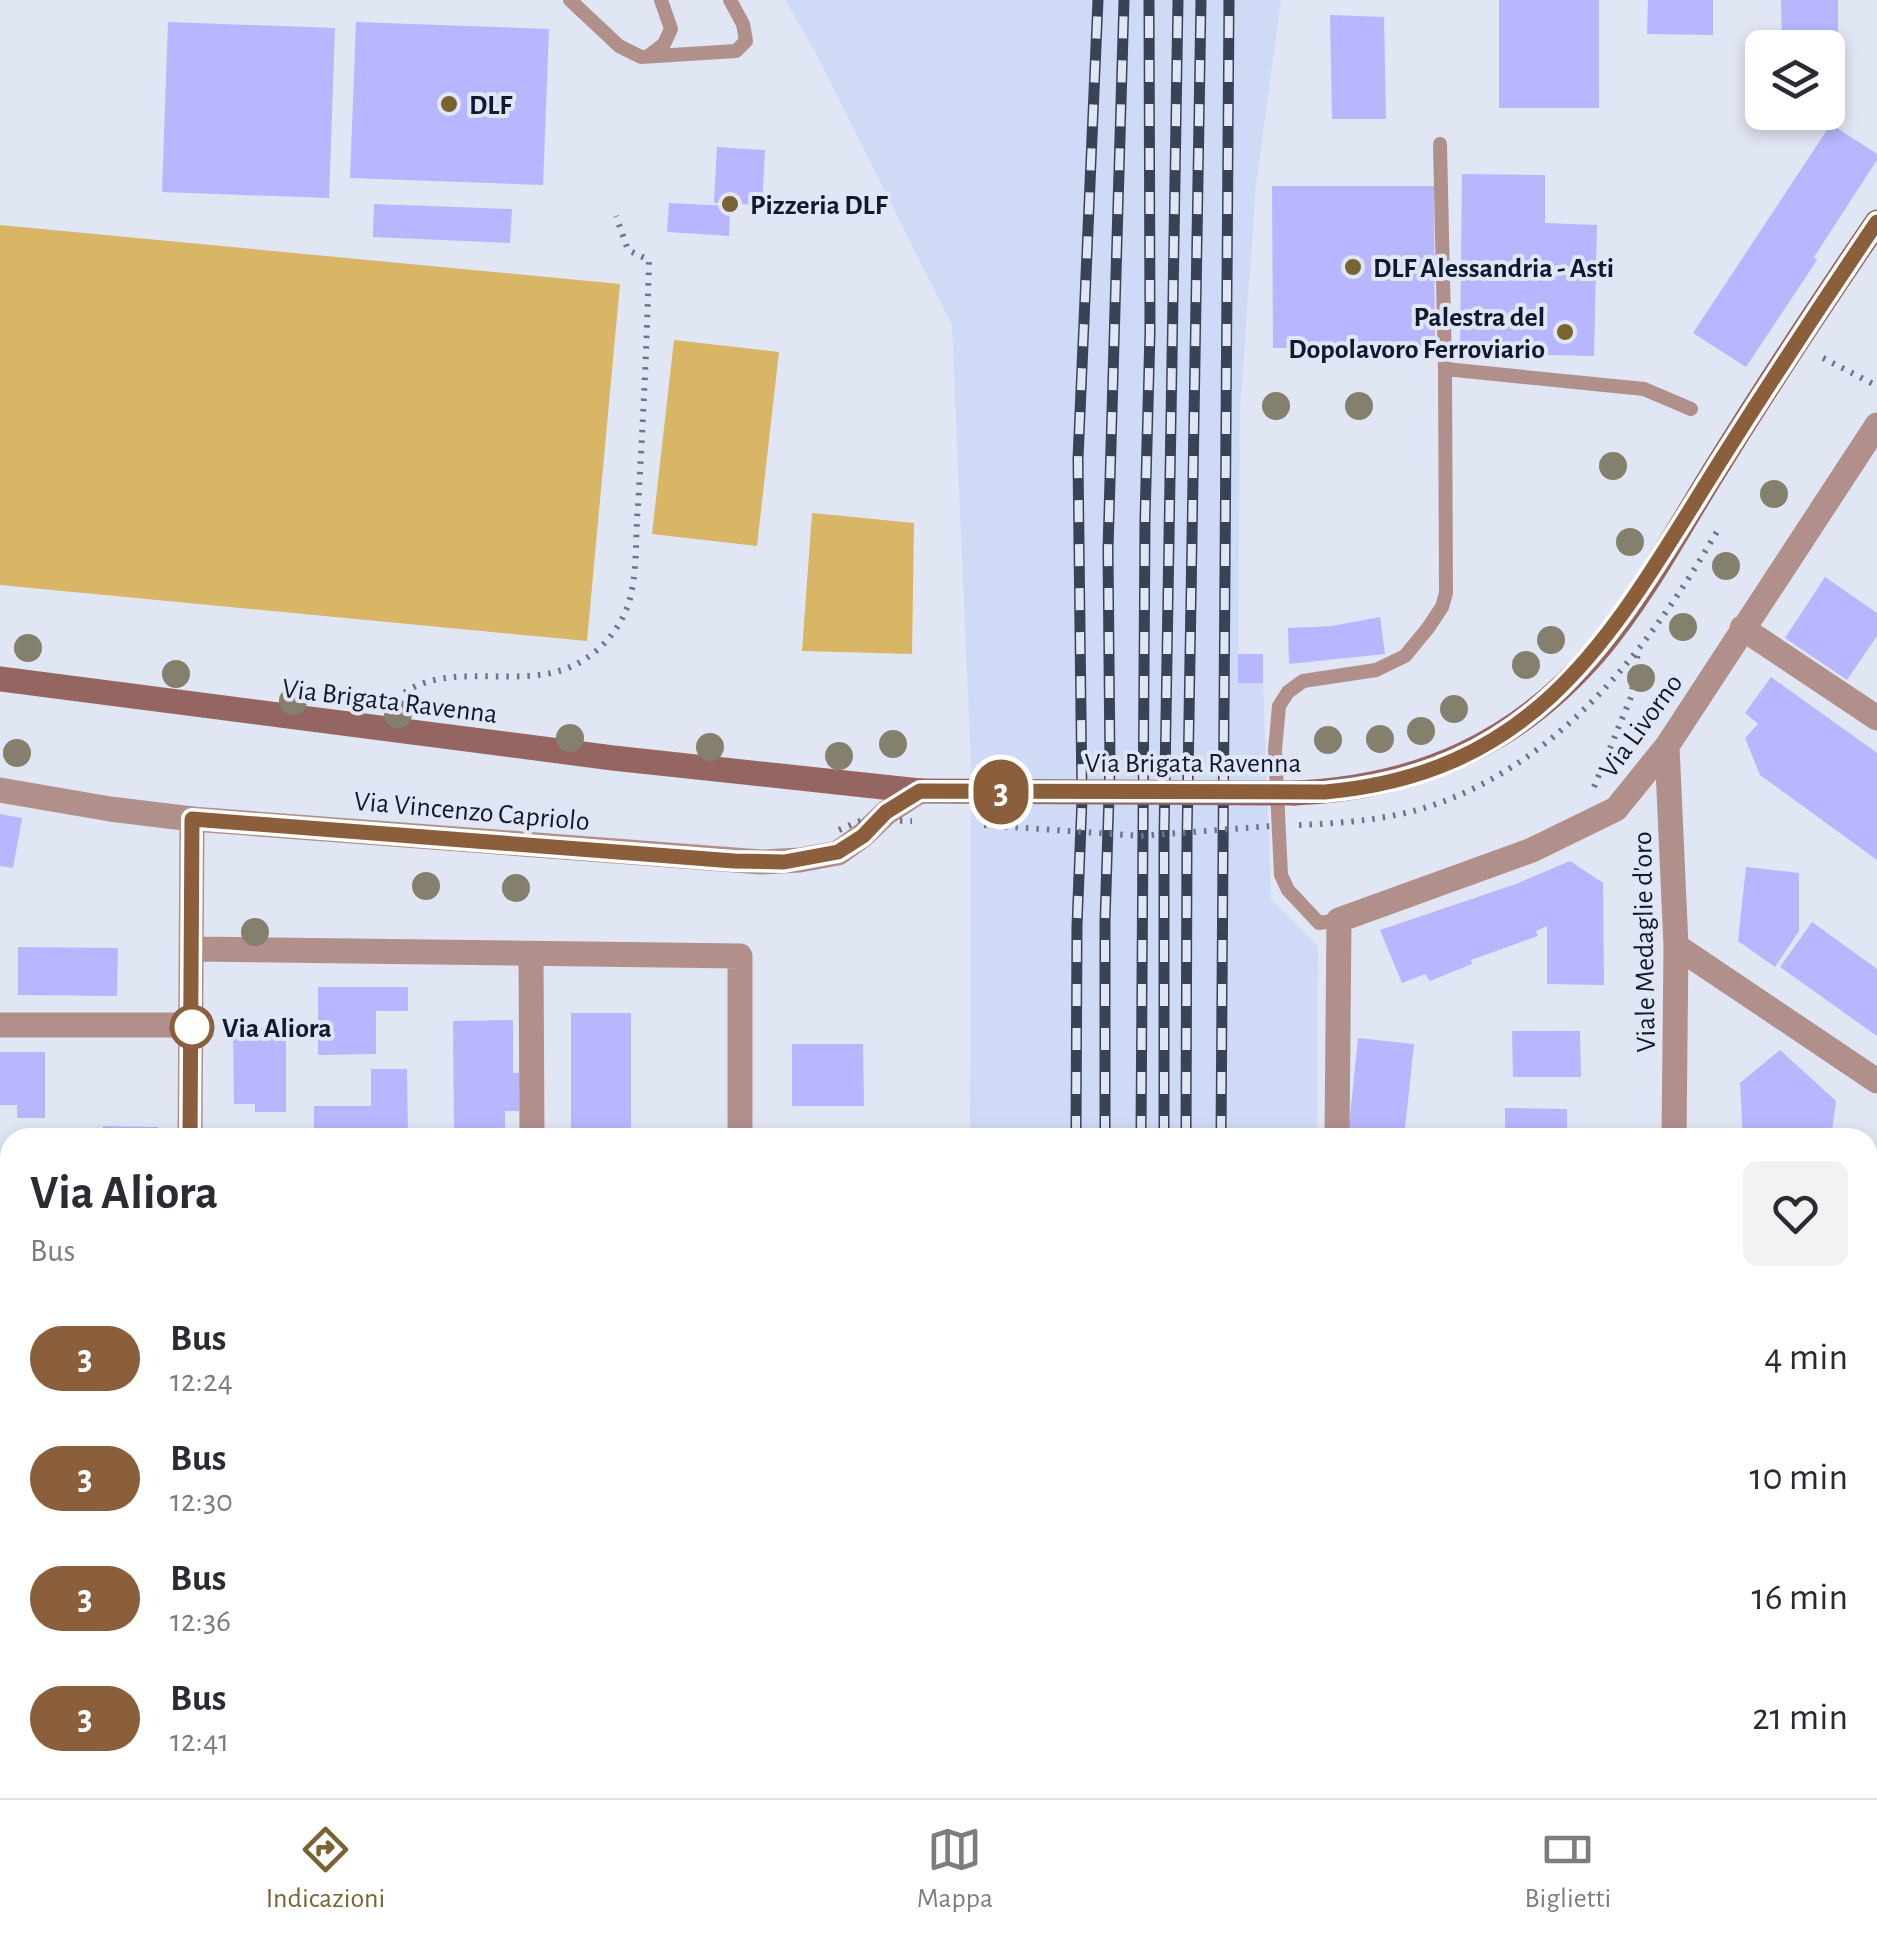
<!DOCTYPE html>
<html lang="it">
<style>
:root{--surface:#fff;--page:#f2f2f3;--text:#2b2b33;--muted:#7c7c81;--line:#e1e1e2;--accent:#796333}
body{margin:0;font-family:"Alegreya Sans",sans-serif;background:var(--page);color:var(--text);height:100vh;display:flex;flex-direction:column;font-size:38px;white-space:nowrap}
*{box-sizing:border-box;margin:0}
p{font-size:32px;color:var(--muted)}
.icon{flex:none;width:55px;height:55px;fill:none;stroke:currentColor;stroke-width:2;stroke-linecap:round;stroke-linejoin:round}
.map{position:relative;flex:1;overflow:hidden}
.side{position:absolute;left:0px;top:1128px;width:1878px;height:672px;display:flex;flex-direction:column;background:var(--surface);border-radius:30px 30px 0 0;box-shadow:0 5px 15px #0003}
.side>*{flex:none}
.badge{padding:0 20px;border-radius:32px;font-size:35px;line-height:65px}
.buttons{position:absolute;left:1745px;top:30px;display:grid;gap:20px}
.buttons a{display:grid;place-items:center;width:100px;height:100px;border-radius:15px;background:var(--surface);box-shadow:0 5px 15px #0003;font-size:50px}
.map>.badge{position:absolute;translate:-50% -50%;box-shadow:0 0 0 5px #fff}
.round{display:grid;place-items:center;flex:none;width:105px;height:105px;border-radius:15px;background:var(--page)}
.headline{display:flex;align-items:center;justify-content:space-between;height:170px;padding:0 30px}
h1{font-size:48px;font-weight:600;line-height:75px}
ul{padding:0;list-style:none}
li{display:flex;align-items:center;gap:30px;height:120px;padding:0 30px}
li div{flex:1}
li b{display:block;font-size:38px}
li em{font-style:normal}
li .badge{min-width:110px;font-weight:700;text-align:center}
.dock{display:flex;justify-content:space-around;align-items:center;height:140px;border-top:2px solid var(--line);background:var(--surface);font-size:28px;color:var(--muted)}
.dock a{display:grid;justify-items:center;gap:5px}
.dock .selected{color:var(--accent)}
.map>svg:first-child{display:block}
.built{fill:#cedaf6}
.green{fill:#d9b566}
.building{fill:#b8b6fe}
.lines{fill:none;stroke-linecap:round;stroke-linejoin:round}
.path{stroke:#6e7588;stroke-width:6;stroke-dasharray:2.5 8;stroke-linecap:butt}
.service{stroke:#b1908c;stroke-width:14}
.minor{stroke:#b1908c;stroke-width:25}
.tertiary{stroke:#b1908c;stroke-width:25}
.secondary{stroke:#956661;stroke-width:25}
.rail-casing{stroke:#394257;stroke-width:11}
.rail{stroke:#e0e6f3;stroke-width:8;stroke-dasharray:22;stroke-linecap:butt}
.path-bridge{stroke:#6e7588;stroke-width:6;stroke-dasharray:2.5 8;stroke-linecap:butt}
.secondary-bridge{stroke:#956661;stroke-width:25}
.tree{fill:#857f6d}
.line-casing{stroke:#fff;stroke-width:22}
.line{stroke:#8b5e3c;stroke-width:15}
.poi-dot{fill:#796333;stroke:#e0e6f3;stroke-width:4}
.stop-dot{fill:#fff;stroke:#8b5e3c;stroke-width:5}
.labels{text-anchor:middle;stroke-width:8;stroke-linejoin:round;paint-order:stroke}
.poi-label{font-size:28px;font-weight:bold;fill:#101930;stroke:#e0e6f3;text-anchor:start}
.street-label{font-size:28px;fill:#101930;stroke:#e0e6f3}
.stop-label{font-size:28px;font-weight:bold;fill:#101930;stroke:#e0e6f3;text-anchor:start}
</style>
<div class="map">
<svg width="1877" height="1798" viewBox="0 0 1877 1798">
<rect width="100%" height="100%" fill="#e0e6f3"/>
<path class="built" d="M785 0H1281L1256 185 1240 409 1238 682 1263 683 1271 899 1318 946 1317 1137H970L971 764 952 325 813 48Z
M970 1790H1316V1798H970Z"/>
<path class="green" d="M0 225 620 284 587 641 0 585Z
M674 340 779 352 757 546 652 534Z
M812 513 914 523 912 654 802 651Z"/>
<path class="building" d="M1499 0H1599V108H1499Z
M1648 0H1713V35L1647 34Z
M1781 0H1838V40L1782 41Z
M1330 15 1384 17 1386 119H1332Z
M168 22 335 28 329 198 162 192Z
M356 22 549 29 543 185 350 178Z
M1831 124 1877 154V160L1814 257 1817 260 1746 367 1693 333Z
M717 147 765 150 762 205 714 203Z
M1462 174 1545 175V223L1597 225 1594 356 1460 353Z
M1272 186H1434L1435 348H1273Z
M669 203 730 206 729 236 667 232Z
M374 204 512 209 510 243 373 237Z
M1825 577 1877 613V636L1847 680 1785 638Z
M1380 617 1385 654 1289 664 1288 628 1332 626Z
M1238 654H1263V683H1238Z
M1771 677 1877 753V860L1760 775 1745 738 1758 724 1745 713Z
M0 814 22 818 13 868 0 866Z
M1570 861 1603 883 1604 985 1547 984V926L1536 931 1538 936 1471 960 1472 964 1430 981 1425 974 1402 983 1380 930 1516 884Z
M1746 867 1799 873V931L1775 967 1738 941Z
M1812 922 1877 969V1036L1780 967Z
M18 947 118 948 117 996 18 995Z
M318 987H408V1011H376V1054L318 1055Z
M571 1013H631V1138H571Z
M513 1020V1073H519V1111H505V1138H454L453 1021Z
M255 1028H286V1112H255V1104H234L233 1036 255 1037Z
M1512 1031H1580L1581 1077H1513Z
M1358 1038 1414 1044 1404 1138 1348 1135Z
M792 1044H863L864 1106H792Z
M1780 1050 1836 1101 1831 1138H1743L1740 1083Z
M0 1052H45V1118H17V1105H0Z
M371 1069H407L408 1138H314V1106H371Z
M1505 1108 1567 1109V1138H1505Z
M103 1126 158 1127V1138H103Z
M1877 1152V1219L1868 1212V1165Z
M0 1255H10V1304H0Z
M0 1359H10V1414H0Z
M1868 1690 1877 1697V1765L1868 1759Z
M0 1721 10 1730V1790H76L85 1798 0 1796Z
M232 1790H283V1798H232Z
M452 1790H479V1798H452Z
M572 1790H641V1798H572Z
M1347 1790H1399V1798H1348Z
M1517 1790H1572L1573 1798H1517Z
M1741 1790H1794L1804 1798H1741Z"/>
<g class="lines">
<path class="path" d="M1823 358 1877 386
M396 699C438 662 500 684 551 673 586 666 616 639 628 605 638 575 635 537 638 506 643 424 647 342 649 260L628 250 616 216
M1594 787 1631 697 1638 652"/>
<path class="service" d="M570 0 619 46 641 57 736 51 746 41 743 24 730 0
M651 54 664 44 671 29 661 0
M1440 144 1445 369
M1339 920 1319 923 1288 890 1281 875 1275 750 1279 706 1288 692 1303 681 1376 670 1405 656 1428 628 1442 607 1446 593 1445 369 1644 389 1691 409"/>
<path class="minor" d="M1742 628 1877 718
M1667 746 1676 946 1674 1138
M1676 946 1877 1081
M193 949 740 956V1138
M531 954 532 1138
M0 1025H192
M190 1138 192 819
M1337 1138 1339 920 1532 850 1616 809 1667 746 1877 425
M0 1330H10
M0 1635H10
M191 1790V1798
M534 1790 535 1798
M742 1790V1798
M1836 1790 1847 1798
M1332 1798V1790
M1667 1798V1790"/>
<path class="tertiary" d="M0 790 110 809 192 819 761 862 800 860 838 853 863 835 886 813 920 791"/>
<path class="secondary" d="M0 679 613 758 920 791
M1294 793C1418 788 1518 744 1599 648 1644 594 1678 529 1715 470 1767 386 1821 304 1877 222"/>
<defs>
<path id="rail" d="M1076 1138 1077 926 1082 799 1078 459 1098 0
M1105 1138V921L1110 765 1108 549 1124 0
M1141 1138 1145 519 1150 332 1149 0
M1164 1138V837L1178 0
M1186 1138 1187 838 1201 0
M1221 1138 1229 0
M1155 1790V1798
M1071 1798 1072 1790
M1092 1798V1790
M1134 1798 1135 1790
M1180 1798V1790
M1206 1798V1790"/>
</defs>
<use href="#rail" class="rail-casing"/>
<use href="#rail" class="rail"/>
<path class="path-bridge" d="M984 825 1140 836 1271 826
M1299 825C1347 823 1397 819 1442 802 1568 755 1654 641 1719 528
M839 830 862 820 912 821"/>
<path class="secondary-bridge" d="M920 791 1294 793"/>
</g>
<g class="tree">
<circle cx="1276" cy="406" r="14"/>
<circle cx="1359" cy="406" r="14"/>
<circle cx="1613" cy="466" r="14"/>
<circle cx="1774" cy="494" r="14"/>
<circle cx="1630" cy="542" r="14"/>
<circle cx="1726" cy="566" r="14"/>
<circle cx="1683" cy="627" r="14"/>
<circle cx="1551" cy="640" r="14"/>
<circle cx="28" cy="648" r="14"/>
<circle cx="1526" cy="665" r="14"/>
<circle cx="176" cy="674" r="14"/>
<circle cx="1641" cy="678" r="14"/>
<circle cx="293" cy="701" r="14"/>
<circle cx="1454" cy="709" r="14"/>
<circle cx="398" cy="714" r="14"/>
<circle cx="1421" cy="731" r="14"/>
<circle cx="570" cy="738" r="14"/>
<circle cx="1380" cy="739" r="14"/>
<circle cx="1328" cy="740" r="14"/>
<circle cx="893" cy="744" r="14"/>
<circle cx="710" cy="747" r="14"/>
<circle cx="17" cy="753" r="14"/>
<circle cx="839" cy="756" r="14"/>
<circle cx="426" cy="886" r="14"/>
<circle cx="516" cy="888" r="14"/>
<circle cx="255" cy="932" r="14"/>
</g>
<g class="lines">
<defs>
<path id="line" d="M190 1138 192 819 734 861 784 862 838 852 863 836 886 812 920 791 1325 792C1547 772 1617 625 1723 457 1773 378 1824 300 1877 222"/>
</defs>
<use href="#line" class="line-casing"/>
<use href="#line" class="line"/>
</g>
<g class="poi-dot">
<circle cx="449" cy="104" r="10"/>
<circle cx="730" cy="204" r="10"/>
<circle cx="1353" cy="267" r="10"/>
<circle cx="1565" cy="332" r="10"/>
</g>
<circle class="stop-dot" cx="192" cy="1027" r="20"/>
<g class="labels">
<g class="poi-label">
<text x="469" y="114">DLF</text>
<text x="750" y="214">Pizzeria DLF</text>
<text x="1373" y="277">DLF Alessandria - Asti</text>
<text x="1545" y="326" text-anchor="end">Palestra del<tspan x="1545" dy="32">Dopolavoro Ferroviario</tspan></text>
</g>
<g class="street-label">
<text transform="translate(390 700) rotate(7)" y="10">Via Brigata Ravenna</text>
<text transform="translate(1640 725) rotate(-54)" y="10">Via Livorno</text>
<text x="1193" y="772">Via Brigata Ravenna</text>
<text transform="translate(472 810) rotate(5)" y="10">Via Vincenzo Capriolo</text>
<text transform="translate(1643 942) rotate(-91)" y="10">Viale Medaglie d'oro</text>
</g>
<g class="stop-label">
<text x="222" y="1037">Via Aliora</text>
</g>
</g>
</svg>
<div class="buttons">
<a><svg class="icon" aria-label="layers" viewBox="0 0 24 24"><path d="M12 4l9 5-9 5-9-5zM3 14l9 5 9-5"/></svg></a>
</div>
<b class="badge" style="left:1001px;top:792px;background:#8b5e3c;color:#fff">3</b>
<section class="side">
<div class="headline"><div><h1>Via Aliora</h1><p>Bus</p></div><a class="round"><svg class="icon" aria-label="heart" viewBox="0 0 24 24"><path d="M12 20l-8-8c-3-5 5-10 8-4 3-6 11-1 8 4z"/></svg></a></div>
<ul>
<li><span class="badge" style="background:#8b5e3c;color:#fff">3</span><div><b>Bus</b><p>12:24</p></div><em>4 min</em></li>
<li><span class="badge" style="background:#8b5e3c;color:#fff">3</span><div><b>Bus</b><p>12:30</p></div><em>10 min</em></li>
<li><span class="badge" style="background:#8b5e3c;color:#fff">3</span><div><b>Bus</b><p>12:36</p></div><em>16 min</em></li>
<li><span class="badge" style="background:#8b5e3c;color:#fff">3</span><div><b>Bus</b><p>12:41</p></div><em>21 min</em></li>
</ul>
</section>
</div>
<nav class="dock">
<a class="selected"><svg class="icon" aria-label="directions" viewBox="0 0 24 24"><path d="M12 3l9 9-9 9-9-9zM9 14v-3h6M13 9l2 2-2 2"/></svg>Indicazioni</a>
<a><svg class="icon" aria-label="map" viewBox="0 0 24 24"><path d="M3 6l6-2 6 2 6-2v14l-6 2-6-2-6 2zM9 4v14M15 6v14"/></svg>Mappa</a>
<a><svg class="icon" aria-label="tickets" viewBox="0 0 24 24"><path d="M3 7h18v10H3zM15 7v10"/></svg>Biglietti</a>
</nav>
